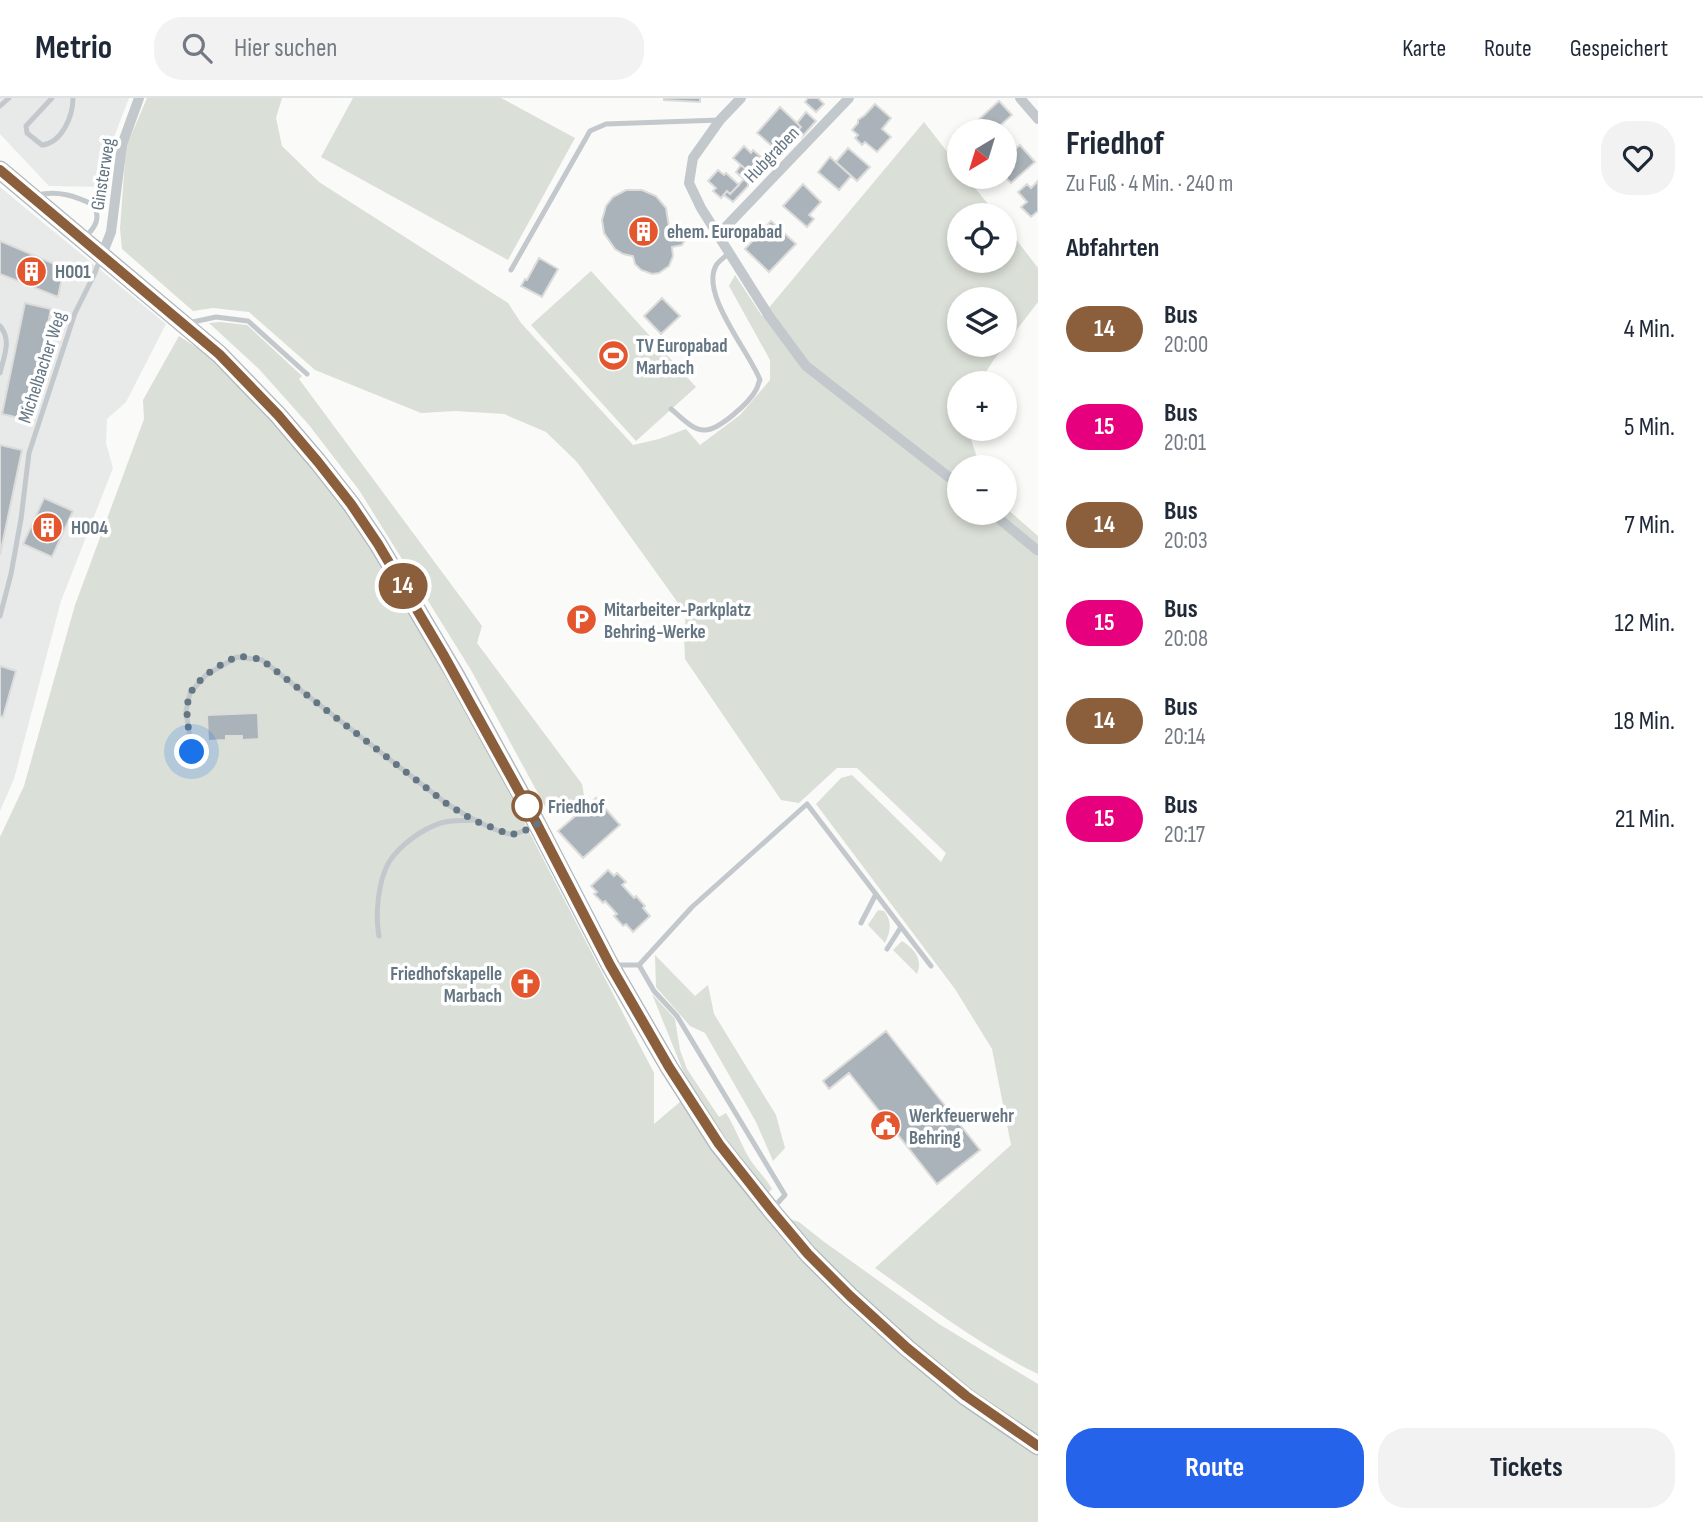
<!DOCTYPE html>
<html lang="de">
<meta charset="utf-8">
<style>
:root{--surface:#fff;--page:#f2f2f3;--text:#1f2937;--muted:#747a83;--line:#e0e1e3;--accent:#2563eb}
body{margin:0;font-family:"Sofia Sans Condensed",sans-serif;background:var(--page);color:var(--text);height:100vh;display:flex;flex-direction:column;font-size:26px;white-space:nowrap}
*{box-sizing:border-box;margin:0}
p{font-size:23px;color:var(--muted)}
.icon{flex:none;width:38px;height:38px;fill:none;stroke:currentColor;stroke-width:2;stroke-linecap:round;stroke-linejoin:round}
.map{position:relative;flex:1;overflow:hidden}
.details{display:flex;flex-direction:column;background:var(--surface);width:665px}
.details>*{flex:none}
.badge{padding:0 14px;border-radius:23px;font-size:24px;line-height:46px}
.needle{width:46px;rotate:218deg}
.fabs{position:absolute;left:947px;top:21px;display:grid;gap:14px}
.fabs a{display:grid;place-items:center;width:70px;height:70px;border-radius:50%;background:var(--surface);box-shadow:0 4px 10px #0003;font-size:35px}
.you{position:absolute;width:35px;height:35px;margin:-18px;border:5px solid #fff;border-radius:50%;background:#1a73e8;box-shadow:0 0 0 10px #1a73e833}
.map>.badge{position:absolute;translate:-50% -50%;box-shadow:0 0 0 4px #fff}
h2{padding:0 28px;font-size:26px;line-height:63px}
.round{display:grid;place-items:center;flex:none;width:74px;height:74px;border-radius:28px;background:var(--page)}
.overview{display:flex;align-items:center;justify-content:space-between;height:119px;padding:0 28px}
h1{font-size:33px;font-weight:700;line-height:52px}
.action{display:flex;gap:14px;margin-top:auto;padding:14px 28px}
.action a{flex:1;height:80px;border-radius:28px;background:var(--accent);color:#fff;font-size:28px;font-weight:700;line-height:80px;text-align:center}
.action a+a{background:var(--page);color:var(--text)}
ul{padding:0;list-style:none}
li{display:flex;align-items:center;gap:21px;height:98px;padding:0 28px}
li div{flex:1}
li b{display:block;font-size:26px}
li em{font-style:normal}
li .badge{min-width:77px;font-weight:700;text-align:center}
header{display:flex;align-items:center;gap:42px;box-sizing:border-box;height:98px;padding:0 35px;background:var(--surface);border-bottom:2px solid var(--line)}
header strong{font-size:33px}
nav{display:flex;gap:38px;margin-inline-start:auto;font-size:24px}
.search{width:490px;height:63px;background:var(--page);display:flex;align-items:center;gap:18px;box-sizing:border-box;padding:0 24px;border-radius:28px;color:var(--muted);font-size:26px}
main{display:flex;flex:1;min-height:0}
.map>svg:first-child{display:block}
.built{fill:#e8e9e9}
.green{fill:#dadfd7;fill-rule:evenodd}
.building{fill:#aab3b9;stroke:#dcdcda;stroke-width:2}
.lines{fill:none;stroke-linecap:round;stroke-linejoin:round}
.secondary-casing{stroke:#b3babf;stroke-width:19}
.service{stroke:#c3c8cc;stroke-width:5}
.minor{stroke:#c3c8cc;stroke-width:10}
.secondary{stroke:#fff;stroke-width:16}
.line-casing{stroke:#fff;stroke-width:16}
.line{stroke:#8b5e3c;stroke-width:10}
.walk{stroke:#657683;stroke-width:7;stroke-dasharray:0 12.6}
.stop-dot{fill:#fff;stroke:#8b5e3c;stroke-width:3.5}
.labels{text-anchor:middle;stroke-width:7;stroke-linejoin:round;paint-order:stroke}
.street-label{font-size:19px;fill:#657683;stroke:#fff}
.poi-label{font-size:19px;font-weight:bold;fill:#657683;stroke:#fff;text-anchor:start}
.stop-label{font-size:19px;font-weight:bold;fill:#657683;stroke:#fff;text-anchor:start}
</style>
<header>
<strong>Metrio</strong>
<div class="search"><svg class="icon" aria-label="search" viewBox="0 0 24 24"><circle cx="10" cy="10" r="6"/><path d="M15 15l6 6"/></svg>Hier suchen</div>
<nav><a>Karte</a><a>Route</a><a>Gespeichert</a></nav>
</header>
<main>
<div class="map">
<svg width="1038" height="1424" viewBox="0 0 1038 1424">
<rect width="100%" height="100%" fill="#fafaf8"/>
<path class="built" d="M0 0H129L112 44 107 89 49 88 0 36Z
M0 89 166 226 126 304 107 321 106 345 113 370 61 503 14 681 0 713Z"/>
<path class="green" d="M147 0H282L276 20 282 48 319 84 508 205 521 225 633 347 659 341 686 331 700 347 740 317 770 282V262L729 188 735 177 762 218 924 24 959 69V79H966L997 117H959V163H1004L1005 127 1038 170V204L993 263 979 285H959V331H969V335L980 369H959V384L931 371 959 393V415H985L1038 459V1276C980 1248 928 1207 875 1170L1011 1047 992 951 955 891 816 706 841 680 852 677 941 764 946 755 857 670H837L799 705 781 702 685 561 684 535 686 516 577 364 546 334 504 316 455 313 421 315 315 272 249 214 213 210 193 213 122 151 120 131 126 49ZM959 201H1004V247H959Z
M353 0H501L575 40 508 162 321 59Z
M591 173 696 289 636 343 531 227Z
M220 224 247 227 302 278 299 281 482 528 477 545 582 686 584 697 569 711 547 712 471 572 359 392 309 327 259 271 209 225Z
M179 238 208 257 269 316 345 407 423 529 654 975V1026L681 1003 764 1118 809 1164 817 1152 790 1121 799 1124 823 1143 939 1226 1038 1286V1424H0V739L24 688 75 507 144 321 143 302Z
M1005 409 1038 438V450L996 415H1004Z
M878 812 884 813C892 823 891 833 885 845L868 827Z
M902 843C915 851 923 862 917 876L893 852Z
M655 857 695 898 708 887 714 916 776 1017 785 1050 773 1063 756 1024 705 935 690 928 656 889Z
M652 896 675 921 680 952 687 971 719 1019 726 1015C735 1029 740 1044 748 1058 754 1069 765 1079 772 1091L767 1096 692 995Z"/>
<path class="building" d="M664 0H700V4L664 2Z
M808 0H818L824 6 816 14 805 4Z
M999 3 1012 17 994 33H985L976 24Z
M875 6 891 20 882 31 891 39 877 54 865 44 862 47 855 40 858 37 852 32 858 25V22L865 17Z
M780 9 801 29 779 54 757 35Z
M806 14 816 23 801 40 796 35 801 29 797 25Z
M1020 47 1035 64 1011 85 1004 78V60Z
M744 48 751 55 753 52 769 66 754 79 733 60Z
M848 50 870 69 857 83 836 64Z
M830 59 851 78 839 92 818 74Z
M741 67 752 77 746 83 736 74Z
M718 72 724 77 726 75 739 87 730 96 727 93 721 100 713 93 716 90 708 83Z
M744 81 748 85V88L733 104 724 97 727 93 730 96Z
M1038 83V113L1031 119 1021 109 1027 104 1018 94 1027 86 1031 90Z
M803 86 821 104 809 117 814 121 807 129 783 108Z
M626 92H642L656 98 666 110 669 129 678 128 685 136V142L682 147 672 149 673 158 669 168 659 175 652 176 641 172 635 166 633 158 623 156 615 151 604 135 602 122 606 108 613 99Z
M771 123 796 146 769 174 745 151Z
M0 143 64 170 58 199 0 176Z
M539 160 558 171 542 199 521 188 525 181 527 182Z
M662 200 680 218 661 236 644 218Z
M25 205 51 211 28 322 2 316Z
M0 347 22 352 0 457Z
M44 400 73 413 52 459 23 446Z
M0 568 16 573 3 619 0 618Z
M258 615 259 641 242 642V638H226V642L208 643 207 617Z
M596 700 620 727 583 760 558 733Z
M608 772 614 778 617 775 626 784 622 787 634 800 636 798 645 808 643 810 650 818 633 834 626 826 623 828 614 818 617 816 605 803 603 805 594 796 597 794 591 788Z
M529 872 534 897 520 900 516 874Z
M886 933 980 1052 937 1086 849 975 829 991 823 983Z"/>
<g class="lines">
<defs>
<path id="secondary" d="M0 72 219 256 278 317 318 364 351 406 378 446 456 578 537 726 610 867 669 969 718 1046 771 1112 808 1156 850 1198 907 1250 966 1299 1038 1348"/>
</defs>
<use href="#secondary" class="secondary-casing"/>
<path class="service" d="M52 0 26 28 27 35 42 47C62 45 73 18 73 0
M0 8 9 0
M37 97C58 92 75 98 94 107 101 121 95 130 84 140
M511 172 590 33 606 26 720 22
M188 225 216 219 248 223 307 276
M0 228C12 242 4 258 0 275
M671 311C680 318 692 332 704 332 718 333 749 305 756 292 758 289 758 285 760 282 749 253 698 194 717 166 720 162 726 158 730 154
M0 518 11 476 21 421 29 355 75 215 94 177 101 159
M192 654 186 613 190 595 206 577 237 559 262 562 447 706C460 714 499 737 513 736 521 735 528 731 534 728
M861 825 876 796
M379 838C375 817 378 783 389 764 400 747 422 731 441 725 451 722 463 723 473 722
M887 851 901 829
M613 867H639L692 809 807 706 931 868
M639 867 654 893 677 918 785 1097 773 1110"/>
<path class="minor" d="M741 0 720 22 693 60 689 85 701 110 769 218 806 268 959 387
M1020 0 1038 21
M718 137 849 0
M102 157 111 134 122 47 139 0
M992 415 1038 453"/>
<use href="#secondary" class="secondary"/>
</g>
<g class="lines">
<defs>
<path id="line" d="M0 72 219 256 278 317 318 364 351 406 378 446 443 556 537 726 610 867 669 969 719 1046 771 1112 808 1156 850 1198 907 1250 966 1298 1038 1348"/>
</defs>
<use href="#line" class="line-casing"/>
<use href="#line" class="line"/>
<path class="walk" d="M192 654C190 636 184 616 189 599 193 584 220 565 235 560 243 557 254 560 262 562L447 706 473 722 511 737 524 733 537 726 526 706 527 708"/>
</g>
<defs>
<symbol id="building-disc" viewBox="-11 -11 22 22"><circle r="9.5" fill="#e4572e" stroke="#fff"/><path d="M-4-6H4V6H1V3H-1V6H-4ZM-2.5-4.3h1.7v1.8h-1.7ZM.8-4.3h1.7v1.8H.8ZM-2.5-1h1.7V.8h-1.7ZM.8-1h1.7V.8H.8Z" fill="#fff"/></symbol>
<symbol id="stadium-disc" viewBox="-11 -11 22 22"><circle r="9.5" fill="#e4572e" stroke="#fff"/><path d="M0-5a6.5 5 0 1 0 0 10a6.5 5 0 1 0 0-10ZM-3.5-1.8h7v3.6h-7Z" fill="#fff"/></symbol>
<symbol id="parking-disc" viewBox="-11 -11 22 22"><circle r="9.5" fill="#e4572e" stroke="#fff"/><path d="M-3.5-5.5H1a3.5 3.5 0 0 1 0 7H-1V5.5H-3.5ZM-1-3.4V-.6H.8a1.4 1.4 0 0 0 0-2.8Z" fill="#fff"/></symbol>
<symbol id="church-disc" viewBox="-11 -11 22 22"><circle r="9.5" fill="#e4572e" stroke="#fff"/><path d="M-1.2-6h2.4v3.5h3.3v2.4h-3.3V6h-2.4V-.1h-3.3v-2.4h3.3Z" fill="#fff"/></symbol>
<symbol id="civic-disc" viewBox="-11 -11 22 22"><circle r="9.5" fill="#e4572e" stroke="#fff"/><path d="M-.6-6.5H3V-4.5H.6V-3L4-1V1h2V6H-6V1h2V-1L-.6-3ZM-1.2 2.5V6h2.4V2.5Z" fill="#fff"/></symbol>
</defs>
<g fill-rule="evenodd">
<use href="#building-disc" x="626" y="116" width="35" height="35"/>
<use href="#building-disc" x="14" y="156" width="35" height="35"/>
<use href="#stadium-disc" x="596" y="240" width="35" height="35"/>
<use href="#building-disc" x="30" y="412" width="35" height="35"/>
<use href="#parking-disc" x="564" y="504" width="35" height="35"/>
<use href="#church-disc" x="508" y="868" width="35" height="35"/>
<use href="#civic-disc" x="868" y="1010" width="35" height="35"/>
</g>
<circle class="stop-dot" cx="527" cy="708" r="14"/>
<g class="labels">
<g class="street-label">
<text transform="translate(771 56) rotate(-46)" y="7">Hubgraben</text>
<text transform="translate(102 76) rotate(-81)" y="7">Ginsterweg</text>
<text transform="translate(41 269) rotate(-72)" y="7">Michelbacher Weg</text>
</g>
<g class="poi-label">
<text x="667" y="140">ehem. Europabad</text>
<text x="55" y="180">H001</text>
<text x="636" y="254">TV Europabad<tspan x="636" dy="22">Marbach</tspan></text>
<text x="71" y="436">H004</text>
<text x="604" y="518">Mitarbeiter-Parkplatz<tspan x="604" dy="22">Behring-Werke</tspan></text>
<text x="502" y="882" text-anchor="end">Friedhofskapelle<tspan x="502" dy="22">Marbach</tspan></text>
<text x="909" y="1024">Werkfeuerwehr<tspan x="909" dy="22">Behring</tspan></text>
</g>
<g class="stop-label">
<text x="548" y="715">Friedhof</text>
</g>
</g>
</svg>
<div class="fabs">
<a><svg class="needle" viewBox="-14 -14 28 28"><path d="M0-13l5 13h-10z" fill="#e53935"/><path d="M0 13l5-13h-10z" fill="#747a83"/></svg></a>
<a><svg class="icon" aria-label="locate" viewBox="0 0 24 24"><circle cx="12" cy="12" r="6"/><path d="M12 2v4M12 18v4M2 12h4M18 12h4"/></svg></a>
<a><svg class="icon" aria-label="layers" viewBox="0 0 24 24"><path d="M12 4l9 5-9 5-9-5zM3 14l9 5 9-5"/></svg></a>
<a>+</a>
<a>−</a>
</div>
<div class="you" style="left:192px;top:654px"></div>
<b class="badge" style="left:403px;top:488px;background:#8b5e3c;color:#fff">14</b>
</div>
<section class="details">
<div class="overview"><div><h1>Friedhof</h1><p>Zu Fuß · 4 Min. · 240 m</p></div><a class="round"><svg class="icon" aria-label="heart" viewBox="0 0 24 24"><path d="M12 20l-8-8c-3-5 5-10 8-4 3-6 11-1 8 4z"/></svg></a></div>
<h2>Abfahrten</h2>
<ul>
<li><span class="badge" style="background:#8b5e3c;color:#fff">14</span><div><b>Bus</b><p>20:00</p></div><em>4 Min.</em></li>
<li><span class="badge" style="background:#e6007e;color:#fff">15</span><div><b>Bus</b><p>20:01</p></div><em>5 Min.</em></li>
<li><span class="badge" style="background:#8b5e3c;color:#fff">14</span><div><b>Bus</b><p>20:03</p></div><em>7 Min.</em></li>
<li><span class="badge" style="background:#e6007e;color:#fff">15</span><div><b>Bus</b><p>20:08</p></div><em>12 Min.</em></li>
<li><span class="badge" style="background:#8b5e3c;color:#fff">14</span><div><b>Bus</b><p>20:14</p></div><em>18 Min.</em></li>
<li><span class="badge" style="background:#e6007e;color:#fff">15</span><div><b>Bus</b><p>20:17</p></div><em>21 Min.</em></li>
</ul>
<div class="action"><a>Route</a><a>Tickets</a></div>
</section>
</main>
